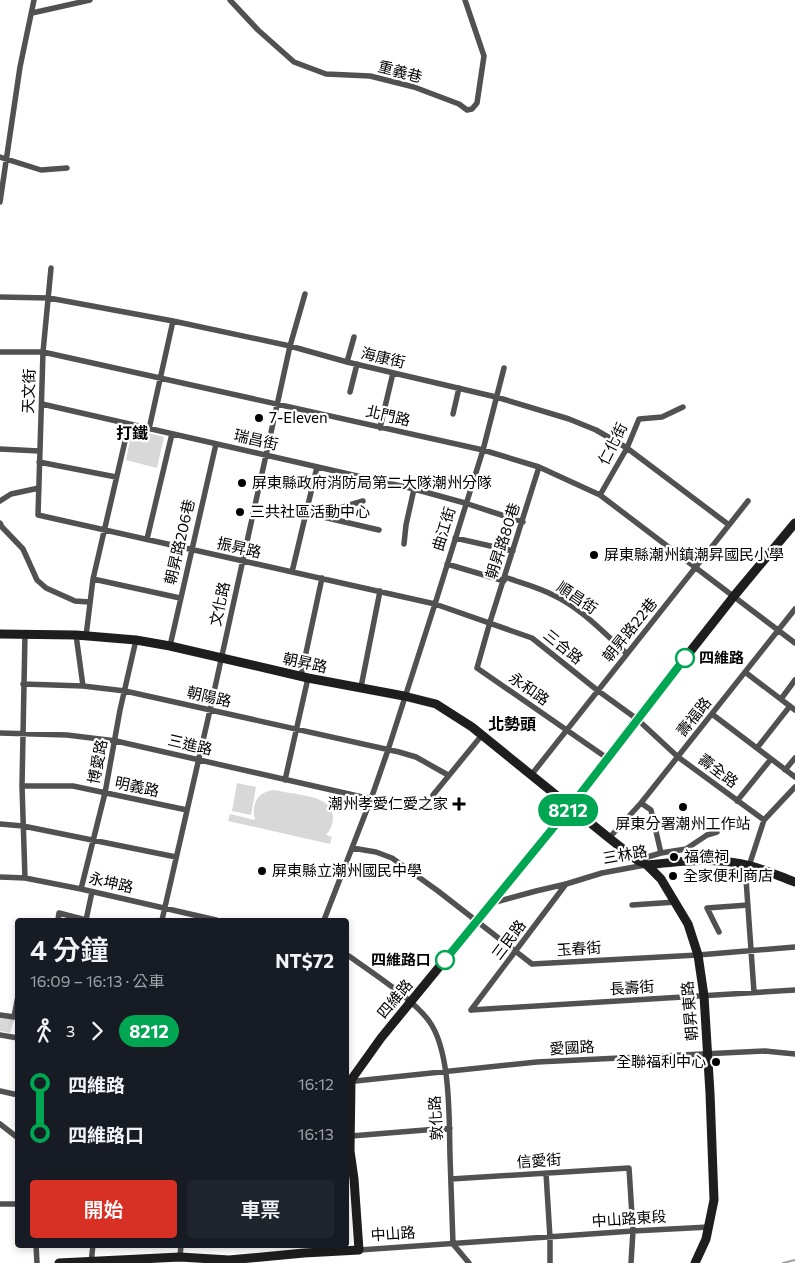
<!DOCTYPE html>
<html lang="zh-TW">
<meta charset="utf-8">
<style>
:root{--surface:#171b24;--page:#20242c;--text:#f1f3f6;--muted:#9ea1a6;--accent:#d93025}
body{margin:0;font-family:Commissioner,"Noto Sans TC",sans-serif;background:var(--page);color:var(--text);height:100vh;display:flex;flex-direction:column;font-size:19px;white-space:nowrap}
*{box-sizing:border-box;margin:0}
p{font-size:16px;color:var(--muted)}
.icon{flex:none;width:28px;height:28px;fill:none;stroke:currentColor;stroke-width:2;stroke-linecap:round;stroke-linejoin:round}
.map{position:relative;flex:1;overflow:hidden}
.side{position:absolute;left:15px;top:918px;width:334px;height:330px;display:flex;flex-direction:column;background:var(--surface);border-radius:5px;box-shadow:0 2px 8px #0003}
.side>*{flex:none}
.badge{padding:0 10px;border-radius:16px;font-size:18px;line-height:32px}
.map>.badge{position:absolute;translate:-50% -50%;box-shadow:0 0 0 2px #fff}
.legs{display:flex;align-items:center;gap:8px;height:55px;padding:0 15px;font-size:16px}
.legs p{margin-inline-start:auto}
.headline{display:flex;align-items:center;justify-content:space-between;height:85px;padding:0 15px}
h1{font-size:28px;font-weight:600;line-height:38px}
.button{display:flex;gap:10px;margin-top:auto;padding:10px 15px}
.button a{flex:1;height:58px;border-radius:5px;background:var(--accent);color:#fff;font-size:20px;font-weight:600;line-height:58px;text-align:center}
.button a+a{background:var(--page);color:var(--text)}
ul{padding:0 15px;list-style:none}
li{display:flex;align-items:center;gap:18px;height:50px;font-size:19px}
li i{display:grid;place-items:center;width:8px;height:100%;margin:0 6px;background:currentColor}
li i::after{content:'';width:12px;height:12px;margin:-6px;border:4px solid;border-radius:50%;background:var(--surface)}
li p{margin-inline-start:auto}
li:first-child i{background:linear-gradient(#0000 50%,currentColor 0)}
li:last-child i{background:linear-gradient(currentColor 50%,#0000 0)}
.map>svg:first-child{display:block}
.green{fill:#d8d8d8}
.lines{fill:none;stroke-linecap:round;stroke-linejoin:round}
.stream{stroke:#9f9f9f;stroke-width:2}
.street{stroke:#515151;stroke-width:5.5}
.secondary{stroke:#1e1e1e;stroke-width:9}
.line-1-casing{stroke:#fff;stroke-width:11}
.line-1{stroke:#00a651;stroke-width:8}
.poi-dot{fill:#000;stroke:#fff;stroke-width:2}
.stop-1-dot{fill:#fff;stroke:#00a651;stroke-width:2.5}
.labels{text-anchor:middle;stroke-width:4.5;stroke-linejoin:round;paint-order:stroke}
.street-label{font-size:15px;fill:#000;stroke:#fff}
.poi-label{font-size:15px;fill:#000;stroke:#fff;text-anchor:start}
.stop-label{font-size:15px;font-weight:bold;fill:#000;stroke:#fff;text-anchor:start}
.neighbourhood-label{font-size:16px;font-weight:bold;fill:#000;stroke:#fff}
</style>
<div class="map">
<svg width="795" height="1263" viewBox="0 0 795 1263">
<rect width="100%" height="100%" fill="#fff"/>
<path class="green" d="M132 429 164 437 157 468 126 460Z
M237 783 256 787 251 815 232 811Z
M274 790C287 793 312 795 322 801 337 809 335 825 326 835L332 837 330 844 228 821 230 814 255 820C251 804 257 792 274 790Z
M0 1013 17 1016V1020H14L10 1033 0 1031Z"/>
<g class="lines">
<path class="stream" d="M783 1263 795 1260"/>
<path class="street" d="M230 0 258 30 294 62 326 74 370 76 414 87 459 104 467 110 472 109 477 103 484 56 465 0
M32 13 90 0
M0 157 41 170 67 168
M0 202 20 67 34 0
M51 268 43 352 38 515 435 604 532 638 597 690 637 719 678 757 764 820
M0 297 49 298 173 321 290 346 347 362 496 397 569 419 596 430 627 448 729 525
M0 352H43L483 450 539 467 600 495 795 643
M347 362 354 337
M350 392 357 364
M42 404 414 489 465 503 523 522
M453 414 459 388
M380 428 393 373
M149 429 173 321
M0 449 39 451
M39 462 116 477
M539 467 490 622 477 668 607 758
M600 495 627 448 639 419 662 417 683 407
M0 501 11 494 39 488
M306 513 379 530
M316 515 363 501
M0 523 2 527 23 549 37 580 46 588 75 601 89 602
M455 538 513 551
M147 539 172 434
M404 544 406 525 414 489
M447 564 504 581
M292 572 317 467
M505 577C521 583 538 587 553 595 581 608 604 633 626 653
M93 579 180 598
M76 635 83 686
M86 636 93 579 129 424
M170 646 216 444
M745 672 795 710
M301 676 322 578
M23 684 83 686 125 691 399 752 416 757 448 775
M361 687 380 591
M781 699 795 680
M712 714 795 777
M0 733 67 735 116 741 371 799
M757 748 790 706
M785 770 795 758
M532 774 748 501
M285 780 308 678
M22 786H73L187 810
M433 795 482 735
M737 801 771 759
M641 803 651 810 661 853
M0 824 23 826 176 857
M609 838 641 803 795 609
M352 848 376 852 392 858 438 891 532 964 698 955 795 947
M637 860 661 853 686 849 707 835 717 832
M745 865 754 992
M749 866 764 820 795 787
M0 877 25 878 81 889 216 920
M25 878 22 786 25 634
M81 889 105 793 120 710 136 640
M492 903 536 891 566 884 602 873 645 865
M632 905 676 902
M58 920 59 913 86 920
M86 920 92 892
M162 920 210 710 290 346 305 294
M324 920 371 799 388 750 435 604 483 450 504 368
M719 932 707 908 748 905
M346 954C370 971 413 999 429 1021 451 1051 449 1119 450 1156 451 1185 452 1214 453 1244
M471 1010 795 990
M471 1010 566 884
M0 1015 14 1017 18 996
M0 1035 18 1038
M346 1082 537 1062 765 1051 795 1054
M0 1091 18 1095
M0 1124 18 1138
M351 1136 450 1128
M546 1173 550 1238V1263
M451 1179 629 1168 633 1231 631 1263
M0 1204H18
M453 1244 469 1263
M36 1245 37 1263
M359 1250 633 1231 709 1227
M180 1257 181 1245
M91 1263 93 1245"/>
<path class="secondary" d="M0 634 76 635 136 640 170 646 308 678 404 696 436 704 472 727 609 838 637 860 647 865 661 879 688 924 698 955 704 996 710 1093 714 1200 706 1239 695 1263
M647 865C681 861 718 857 751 866 766 870 781 877 795 882
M59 1263 180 1257 229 1260 304 1253 359 1250 354 1179 350 1151 351 1080 381 1038 571 806 637 719 734 596 795 523"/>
</g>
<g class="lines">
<defs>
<path id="line-1" d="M445 960 571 806 685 658"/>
</defs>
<use href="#line-1" class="line-1-casing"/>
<use href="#line-1" class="line-1"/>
</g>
<g class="poi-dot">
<circle cx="259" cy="418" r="5"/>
<circle cx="242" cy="483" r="5"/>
<circle cx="240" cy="512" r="5"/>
<circle cx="594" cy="555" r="5"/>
<path d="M456.5 796.5h5v5h5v5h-5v5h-5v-5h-5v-5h5z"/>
<circle cx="683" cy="807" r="5"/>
<circle cx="674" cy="857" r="5"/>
<circle cx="262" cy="871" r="5"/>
<circle cx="673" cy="876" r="5"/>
<circle cx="716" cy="1062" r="5"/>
</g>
<g class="stop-1-dot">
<circle cx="685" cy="658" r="9"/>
<circle cx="445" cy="960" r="9"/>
</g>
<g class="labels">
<g class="street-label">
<text transform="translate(400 72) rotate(15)" y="5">重義巷</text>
<text transform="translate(383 358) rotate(13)" y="5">海康街</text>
<text transform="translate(29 391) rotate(-88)" y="5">天文街</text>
<text transform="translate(388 416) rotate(13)" y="5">北門路</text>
<text transform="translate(256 440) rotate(13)" y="5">瑞昌街</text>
<text transform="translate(613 444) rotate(-63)" y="5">仁化街</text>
<text transform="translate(444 529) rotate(-73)" y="5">曲江街</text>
<text transform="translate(503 541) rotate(-72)" y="5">朝昇路80巷</text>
<text transform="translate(180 542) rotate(-77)" y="5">朝昇路206巷</text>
<text transform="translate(239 548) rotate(13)" y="5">振昇路</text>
<text transform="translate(577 598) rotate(34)" y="5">順昌街</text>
<text transform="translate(220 604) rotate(-78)" y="5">文化路</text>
<text transform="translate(630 630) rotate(-51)" y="5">朝昇路22巷</text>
<text transform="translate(563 647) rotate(39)" y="5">三合路</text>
<text transform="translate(305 663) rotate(12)" y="5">朝昇路</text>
<text transform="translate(529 689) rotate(35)" y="5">永和路</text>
<text transform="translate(209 697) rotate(13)" y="5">朝陽路</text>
<text transform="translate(694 717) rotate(-51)" y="5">壽福路</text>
<text transform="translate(190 745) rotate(13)" y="5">三進路</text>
<text transform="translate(98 762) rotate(-79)" y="5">博愛路</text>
<text transform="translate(718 771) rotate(37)" y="5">壽全路</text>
<text transform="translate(137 787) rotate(12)" y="5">明義路</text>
<text transform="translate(625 855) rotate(-10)" y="5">三林路</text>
<text transform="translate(111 883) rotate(13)" y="5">永坤路</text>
<text transform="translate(509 940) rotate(-53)" y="5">三民路</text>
<text transform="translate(579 949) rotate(-4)" y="5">玉春街</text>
<text transform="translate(632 988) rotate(-4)" y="5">長壽街</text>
<text transform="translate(395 999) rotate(-50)" y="5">四維路</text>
<text transform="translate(690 1011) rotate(-95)" y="5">朝昇東路</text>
<text transform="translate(572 1048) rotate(-3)" y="5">愛國路</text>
<text transform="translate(436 1118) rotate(-93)" y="5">敦化路</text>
<text transform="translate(539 1161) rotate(-4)" y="5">信愛街</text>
<text transform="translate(629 1219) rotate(-4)" y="5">中山路東段</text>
<text transform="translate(393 1234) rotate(-4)" y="5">中山路</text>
</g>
<g class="poi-label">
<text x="269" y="423">7-Eleven</text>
<text x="252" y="488">屏東縣政府消防局第二大隊潮州分隊</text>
<text x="250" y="517">三共社區活動中心</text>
<text x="604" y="560">屏東縣潮州鎮潮昇國民小學</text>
<text x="448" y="809" text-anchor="end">潮州孝愛仁愛之家</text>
<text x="683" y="829" text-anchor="middle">屏東分署潮州工作站</text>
<text x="684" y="862">福德祠</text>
<text x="272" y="876">屏東縣立潮州國民中學</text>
<text x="683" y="881">全家便利商店</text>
<text x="706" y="1067" text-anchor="end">全聯福利中心</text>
</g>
<g class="stop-label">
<text x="699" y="663">四維路</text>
<text x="431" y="965" text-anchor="end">四維路口</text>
</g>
<g class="neighbourhood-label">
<text x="132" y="439">打鐵</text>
<text x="512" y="730">北勢頭</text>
</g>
</g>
</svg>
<b class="badge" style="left:568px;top:810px;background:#00a651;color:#fff">8212</b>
<section class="side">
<div class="headline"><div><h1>4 分鐘</h1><p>16:09 – 16:13 · 公車</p></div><b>NT$72</b></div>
<div class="legs"><svg class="icon" aria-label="walk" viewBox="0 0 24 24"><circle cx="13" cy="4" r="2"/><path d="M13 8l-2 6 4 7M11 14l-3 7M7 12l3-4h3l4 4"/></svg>3<svg class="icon" aria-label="forward" viewBox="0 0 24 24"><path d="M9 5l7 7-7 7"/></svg><b class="badge" style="background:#00a651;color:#fff">8212</b></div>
<ul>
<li><i style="color:#00a651"></i><b>四維路</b><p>16:12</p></li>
<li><i style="color:#00a651"></i><b>四維路口</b><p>16:13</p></li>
</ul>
<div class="button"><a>開始</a><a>車票</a></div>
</section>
</div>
